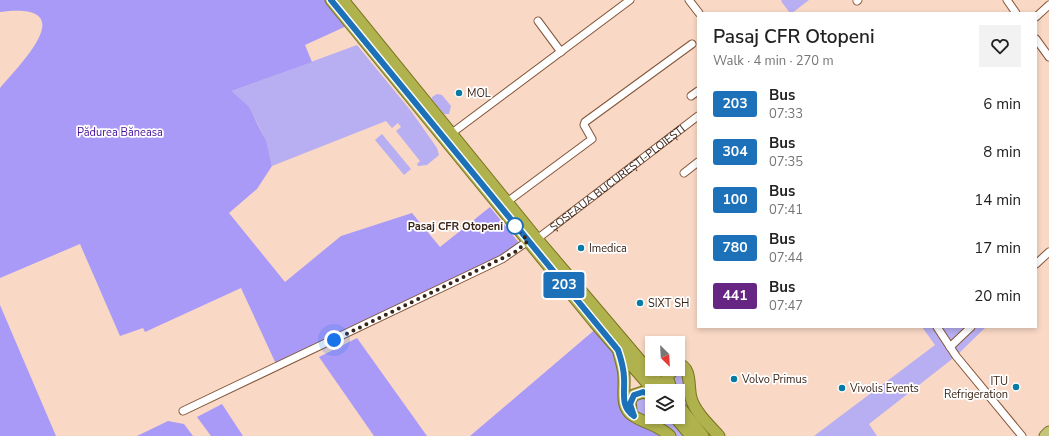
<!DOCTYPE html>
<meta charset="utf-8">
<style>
:root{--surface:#fff;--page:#f2f2f2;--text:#222;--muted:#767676}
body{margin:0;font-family:"Nunito Sans",sans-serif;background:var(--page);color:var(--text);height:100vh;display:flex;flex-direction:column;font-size:15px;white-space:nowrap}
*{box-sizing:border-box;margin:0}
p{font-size:13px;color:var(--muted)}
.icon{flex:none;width:22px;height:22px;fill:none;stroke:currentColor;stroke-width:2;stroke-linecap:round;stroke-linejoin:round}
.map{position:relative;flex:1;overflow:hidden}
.sheet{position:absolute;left:697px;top:12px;width:340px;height:316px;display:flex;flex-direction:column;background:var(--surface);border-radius:0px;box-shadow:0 2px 6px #0003}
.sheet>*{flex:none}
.badge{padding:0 8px;border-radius:3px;font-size:14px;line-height:26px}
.needle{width:26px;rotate:156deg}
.controls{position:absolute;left:645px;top:336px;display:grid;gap:8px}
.controls a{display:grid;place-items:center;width:40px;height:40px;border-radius:0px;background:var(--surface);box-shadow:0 2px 6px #0003;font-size:20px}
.you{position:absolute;width:20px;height:20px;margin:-10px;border:3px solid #fff;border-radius:50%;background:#1a73e8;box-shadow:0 0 0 6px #1a73e833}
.map>.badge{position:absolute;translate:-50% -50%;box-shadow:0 0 0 2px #fff}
.round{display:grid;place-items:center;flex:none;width:42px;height:42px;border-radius:0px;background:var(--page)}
.overview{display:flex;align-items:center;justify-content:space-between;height:68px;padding:0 16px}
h1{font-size:19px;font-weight:600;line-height:30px}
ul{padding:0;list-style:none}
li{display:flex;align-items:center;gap:12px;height:48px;padding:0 16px}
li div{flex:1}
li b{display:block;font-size:15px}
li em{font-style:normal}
li .badge{min-width:44px;font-weight:700;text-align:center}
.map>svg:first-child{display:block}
.green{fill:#b8aef2}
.forest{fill:#aa9af7}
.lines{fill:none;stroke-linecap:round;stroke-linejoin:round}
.minor-casing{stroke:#845539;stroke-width:9}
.primary-casing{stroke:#79731e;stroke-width:13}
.trunk-casing{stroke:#79731e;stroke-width:13}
.minor{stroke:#fff;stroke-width:7}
.primary{stroke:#c4c57a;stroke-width:11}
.trunk{stroke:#b0b24e;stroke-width:11}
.line-casing{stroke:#fff;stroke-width:9}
.line{stroke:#1d71b8;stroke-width:6}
.walk{stroke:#392418;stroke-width:4;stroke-dasharray:0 7.2}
.poi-dot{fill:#077ba4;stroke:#fff;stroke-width:1.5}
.stop-dot{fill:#fff;stroke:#1d71b8;stroke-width:2}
.labels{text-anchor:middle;stroke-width:3.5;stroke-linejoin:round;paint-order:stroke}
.poi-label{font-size:11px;fill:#392418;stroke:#fff;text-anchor:start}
.park-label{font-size:11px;fill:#460e9b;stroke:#fff}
.street-label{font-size:11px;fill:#392418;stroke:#fff}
.stop-label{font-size:11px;font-weight:bold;fill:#392418;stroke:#fff;text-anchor:end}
</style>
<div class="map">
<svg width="1049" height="436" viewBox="0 0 1049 436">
<rect width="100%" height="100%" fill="#f9d8c5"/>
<path class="green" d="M782 0H809L792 13H790L781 1Z
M357 45 411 111 437 148 439 155 427 165 418 166 417 164 420 161 396 131 401 127 398 123 392 128 386 121 272 166C264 133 257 114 232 91Z
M437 94 442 95 451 106 449 114H444L432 99V97Z
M382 134 411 169 404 175 375 140Z
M922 327H986L956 356 869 424 877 436H814L935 345Z
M681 368 690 394 719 436H703L678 404V391H672L667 377Z
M652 395V417H675L691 436H670L634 416 632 398Z"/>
<path class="forest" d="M0 0H331L351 24 305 45 312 62 232 91 249 107 266 141 272 166 257 189 229 213 285 282 341 236 412 213 440 247 490 207 519 243 512 250 501 257 276 364 241 288 145 332 143 328 120 336 80 244 0 278V88C24 60 82 2 0 12Z
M0 305 56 436H0Z
M598 327 618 350 625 405 670 436H470Z
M357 338 427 436H374L319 357Z
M222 404 243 436H211L197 417Z
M168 421 184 424 193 436H137Z"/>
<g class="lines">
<defs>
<g id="minor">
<path d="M689 0 699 13"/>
<path d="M1007 0 1016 13"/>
<path d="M857 1 858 0"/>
<path d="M1036 17 1049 5"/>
<path d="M538 21 561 52"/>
<path d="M1036 39 1049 57"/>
<path d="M691 96 698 91"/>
<path d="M452 133 630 0"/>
<path d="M684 173 698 162"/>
<path d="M507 202 592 139 584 125 585 122 692 44"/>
<path id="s1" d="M537 239 698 116"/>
<path d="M1036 264 1049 252"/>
<path d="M937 327 956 356 1022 436"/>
<path d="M950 347 971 327"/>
<path d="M183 411 502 259 528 241"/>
</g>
<path id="primary" d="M1045 436 1049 432"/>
<path id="trunk" d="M331 0 595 323 654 391
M343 0 537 239 666 391
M619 353C621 361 624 369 624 377 625 390 620 406 632 415 645 424 656 423 670 436
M678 364C692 367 688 387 691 398 695 412 709 425 719 436
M672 391 667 377 674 369
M678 405 703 436
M631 410 630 401 634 395 643 392 652 395
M675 417 691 436"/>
</defs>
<use href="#minor" class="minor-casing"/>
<use href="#primary" class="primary-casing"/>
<use href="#trunk" class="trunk-casing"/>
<use href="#minor" class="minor"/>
<use href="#primary" class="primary"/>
<use href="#trunk" class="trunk"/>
</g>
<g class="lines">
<defs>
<path id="line" d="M331 0 618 350C621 359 624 369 624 378 625 393 620 407 634 416L630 404 634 395 643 392 652 395"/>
</defs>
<use href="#line" class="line-casing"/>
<use href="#line" class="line"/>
<path class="walk" d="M334 340 515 252 528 241 515 226"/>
</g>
<g class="poi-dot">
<circle cx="459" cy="93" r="4"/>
<circle cx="581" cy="248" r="4"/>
<circle cx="640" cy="303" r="4"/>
<circle cx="734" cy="379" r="4"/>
<circle cx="1016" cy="387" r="4"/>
<circle cx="842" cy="388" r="4"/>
</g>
<circle class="stop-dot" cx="515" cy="226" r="8"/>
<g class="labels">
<g class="poi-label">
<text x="467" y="97">MOL</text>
<text x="589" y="252">Imedica</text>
<text x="648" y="307">SIXT SH</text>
<text x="742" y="383">Volvo Primus</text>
<text x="1008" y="385" text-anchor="end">ITU<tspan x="1008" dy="13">Refrigeration</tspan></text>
<text x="850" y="392">Vivolis Events</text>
</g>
<g class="park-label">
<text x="120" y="136">Pădurea Băneasa</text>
</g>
<g class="street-label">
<text dy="4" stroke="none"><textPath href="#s1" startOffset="101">ȘOSEAUA BUCUREȘTI-PLOIEȘTI</textPath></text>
</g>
<g class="stop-label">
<text x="503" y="230">Pasaj CFR Otopeni</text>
</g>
</g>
</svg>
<div class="controls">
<a><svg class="needle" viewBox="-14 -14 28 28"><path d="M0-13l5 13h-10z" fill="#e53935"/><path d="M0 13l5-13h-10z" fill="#767676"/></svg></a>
<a><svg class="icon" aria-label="layers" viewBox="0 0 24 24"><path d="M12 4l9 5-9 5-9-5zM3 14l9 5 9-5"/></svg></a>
</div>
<div class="you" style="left:334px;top:340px"></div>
<b class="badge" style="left:564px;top:285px;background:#1d71b8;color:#fff">203</b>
<section class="sheet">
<div class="overview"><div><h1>Pasaj CFR Otopeni</h1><p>Walk · 4 min · 270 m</p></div><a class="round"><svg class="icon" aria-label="heart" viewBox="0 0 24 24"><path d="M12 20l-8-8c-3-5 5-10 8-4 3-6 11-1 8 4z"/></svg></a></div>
<ul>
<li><span class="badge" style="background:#1d71b8;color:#fff">203</span><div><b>Bus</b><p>07:33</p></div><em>6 min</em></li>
<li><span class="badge" style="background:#1d71b8;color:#fff">304</span><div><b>Bus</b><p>07:35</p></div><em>8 min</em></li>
<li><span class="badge" style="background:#1d71b8;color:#fff">100</span><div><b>Bus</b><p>07:41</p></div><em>14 min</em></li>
<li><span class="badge" style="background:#1d71b8;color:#fff">780</span><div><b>Bus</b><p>07:44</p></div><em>17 min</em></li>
<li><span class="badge" style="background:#662483;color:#fff">441</span><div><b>Bus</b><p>07:47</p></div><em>20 min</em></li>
</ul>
</section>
</div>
